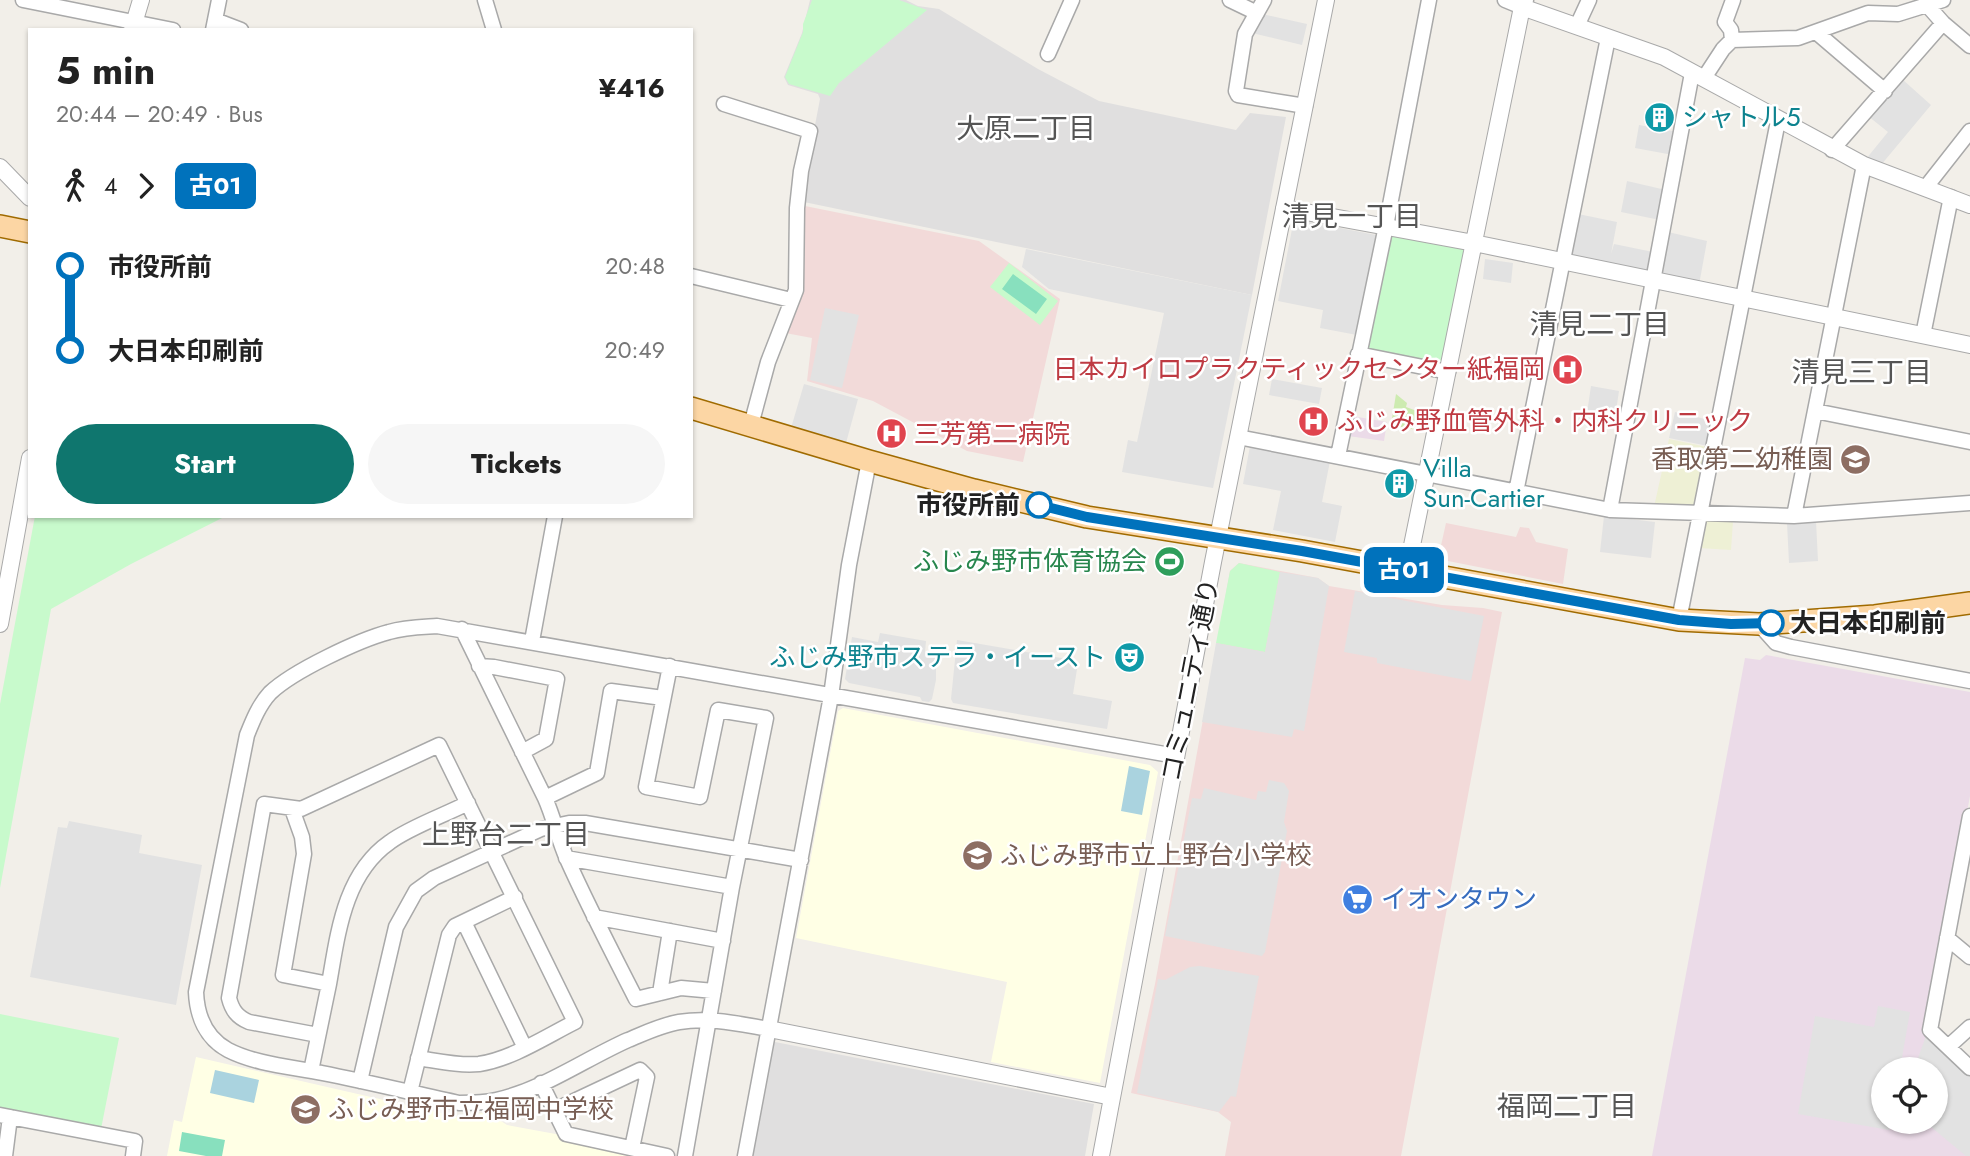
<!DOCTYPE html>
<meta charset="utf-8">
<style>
:root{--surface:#fff;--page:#f6f6f6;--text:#222;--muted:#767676;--accent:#0f766e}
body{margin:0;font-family:Jost,"Noto Sans JP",sans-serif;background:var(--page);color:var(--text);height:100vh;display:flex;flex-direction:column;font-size:26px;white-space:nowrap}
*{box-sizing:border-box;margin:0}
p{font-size:23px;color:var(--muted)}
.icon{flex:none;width:38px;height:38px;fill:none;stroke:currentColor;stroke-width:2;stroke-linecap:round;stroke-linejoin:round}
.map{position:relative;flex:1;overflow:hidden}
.details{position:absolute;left:28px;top:28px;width:665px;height:490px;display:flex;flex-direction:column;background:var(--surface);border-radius:0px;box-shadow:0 2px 5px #0004}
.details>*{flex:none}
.badge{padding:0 14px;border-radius:10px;font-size:24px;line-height:46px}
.fabs{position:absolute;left:1871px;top:1057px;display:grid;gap:14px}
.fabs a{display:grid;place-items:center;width:77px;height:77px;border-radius:50%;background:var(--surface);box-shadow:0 2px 5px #0004;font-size:35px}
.map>.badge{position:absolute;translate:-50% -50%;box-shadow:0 0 0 4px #fff}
.legs{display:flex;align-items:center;gap:10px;height:77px;padding:0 28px;font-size:23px}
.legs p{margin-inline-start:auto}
.overview{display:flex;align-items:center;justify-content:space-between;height:119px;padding:0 28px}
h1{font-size:38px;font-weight:700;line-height:52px}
.cta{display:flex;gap:14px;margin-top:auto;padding:14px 28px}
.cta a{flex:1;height:80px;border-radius:42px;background:var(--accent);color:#fff;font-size:28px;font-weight:700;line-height:80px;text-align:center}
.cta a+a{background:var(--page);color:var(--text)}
ul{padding:0 28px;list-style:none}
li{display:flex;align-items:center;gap:24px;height:84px;font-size:26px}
li i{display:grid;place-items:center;width:10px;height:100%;margin:0 9px;background:currentColor}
li i::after{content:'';width:18px;height:18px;margin:-9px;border:5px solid;border-radius:50%;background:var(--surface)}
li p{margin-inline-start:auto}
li:first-child i{background:linear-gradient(#0000 50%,currentColor 0)}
li:last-child i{background:linear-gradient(currentColor 50%,#0000 0)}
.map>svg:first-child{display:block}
.residential{fill:#e0dfdf}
.commercial{fill:#f2dad9}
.industrial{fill:#ebdbe8;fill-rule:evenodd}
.education{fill:#ffffe5}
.farmland{fill:#eef0d5}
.grass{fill:#cdebb0}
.park{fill:#c8facc}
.pitch{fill:#88e0be}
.parking{fill:#e2e2e2}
.water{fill:#aad3df}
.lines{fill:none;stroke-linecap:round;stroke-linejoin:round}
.minor-casing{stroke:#a9a9a9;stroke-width:17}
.tertiary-casing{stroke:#a9a9a9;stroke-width:18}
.primary-casing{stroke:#a06b00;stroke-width:24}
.minor{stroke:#fff;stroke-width:14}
.tertiary{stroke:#fff;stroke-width:16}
.primary{stroke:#fcd6a4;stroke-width:21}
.line-1-casing{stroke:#fff;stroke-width:16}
.line-1{stroke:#0072bc;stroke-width:10}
.stop-1-dot{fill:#fff;stroke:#0072bc;stroke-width:3.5}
.labels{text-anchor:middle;stroke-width:5;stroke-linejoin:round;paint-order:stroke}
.culture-label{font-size:26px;fill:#0d838f;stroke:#fff;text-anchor:start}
.health-label{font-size:26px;fill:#be3a42;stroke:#fff;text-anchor:start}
.education-label{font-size:26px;fill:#785e54;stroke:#fff;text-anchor:start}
.stop-label{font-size:26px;font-weight:bold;fill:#222;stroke:#fff;text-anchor:end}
.leisure-label{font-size:26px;fill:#27864d;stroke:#fff;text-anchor:end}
.street-label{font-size:26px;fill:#222;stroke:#fff}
.shop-label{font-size:26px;fill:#366cbe;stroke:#fff;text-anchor:start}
.neighbourhood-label{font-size:28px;fill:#555;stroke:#fff}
</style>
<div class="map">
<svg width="1970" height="1156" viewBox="0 0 1970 1156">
<rect width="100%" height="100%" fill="#f2efe9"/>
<path class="residential" d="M810 0H906L918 6 939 9 1038 69 1099 101 1236 130 1250 113 1286 117 1252 295 804 202 806 172 820 99 818 94 788 85 784 77 802 33Z
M775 1042 1094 1104 1085 1156H751L771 1045Z"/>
<path class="commercial" d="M805 206 979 241 1060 299 1023 462 967 451 873 401 807 381 812 338 780 332 802 290Z
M1446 523 1516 537 1520 527 1529 528 1536 542 1568 549 1563 584 1438 559Z
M1239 563 1318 578 1329 586 1442 605 1483 608 1502 612 1401 1156H1225L1231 1122 1218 1112 1131 1093 1155 984 1230 571Z"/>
<path class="industrial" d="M1352 416 1387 422 1384 441 1348 436Z
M1766 655 1970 692V796L1926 1031 1970 1156H1652L1745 658 1760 660ZM1883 1069H1936V1122H1883Z"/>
<path class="education" d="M843 708 1150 765 1158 772 1100 1083 991 1062 1007 982 796 938 838 711Z
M196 1057 467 1119 468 1114 485 1113 487 1119 495 1117 507 1125 561 1135 640 1156H167L174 1120 182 1122Z"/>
<path class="farmland" d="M1669 439 1707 447 1695 509 1654 507Z
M1707 520 1733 521 1731 550 1699 548 1703 522Z"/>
<path class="grass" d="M1396 394 1407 403 1406 407 1417 411 1420 417 1430 415 1427 432 1391 425Z"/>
<path class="park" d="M812 0H899L927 10 839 83 830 96 789 84 785 77 803 32V24Z
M1388 235 1465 249 1444 366 1366 351Z
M1009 263 1058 301 1040 325 990 287Z
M35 516H226L131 564 51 609 0 888V704Z
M1239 563 1280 572 1265 652 1216 643 1230 571Z
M0 1014 119 1038 101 1129 0 1111Z"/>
<path class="pitch" d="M1013 274 1047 299 1036 314 1002 289Z
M182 1132 225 1140 222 1156H206L179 1151Z"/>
<path class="parking" d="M1262 14 1307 24 1302 45 1252 33Z
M1902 79 1931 105 1881 165 1866 159 1888 132 1868 116Z
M1639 125 1678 132 1673 155 1635 148Z
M1627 181 1666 190 1660 220 1621 212Z
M1578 214 1617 222 1611 254 1614 244 1653 252 1650 272 1573 260 1570 254Z
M1294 219 1376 235 1357 335 1320 328 1323 310 1278 301Z
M1668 232 1707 241 1699 285 1659 277Z
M1026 249 1252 295 1213 488 1122 472 1128 440 1137 442 1164 313 1049 289 1022 267Z
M1485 259 1513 263 1511 283 1483 279Z
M825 308 859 315 842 388 810 380Z
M1272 379 1322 388 1319 404 1269 395Z
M804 384 858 399 846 443 791 428Z
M1591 386 1619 391 1615 418 1587 413Z
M1675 412 1714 421 1708 446 1669 438Z
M1250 446 1330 461 1322 502 1342 506 1335 542 1273 530 1281 491 1243 484Z
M1604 516 1655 522 1651 558 1600 552Z
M1816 521 1818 561 1789 563 1787 523Z
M1280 572 1318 578 1329 586 1304 731 1294 729 1292 737 1202 722 1216 643 1265 652Z
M1355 591 1484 616 1471 681 1377 663V658L1344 652Z
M880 633 926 641 925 652 936 654V680L932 699 929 702 922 701 920 697 849 683 845 679 852 637 878 642Z
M957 640 1073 660 1071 667 1077 669 1073 694 1112 701 1107 729 953 703 951 699Z
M1269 780 1284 783 1289 791 1284 822 1287 831 1265 952 1262 956 1165 936 1192 798 1201 799 1204 788 1256 800 1258 791 1266 792Z
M69 821 142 835 139 853 202 865 176 1005 30 977 58 827 67 828Z
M1200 966 1259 976 1236 1097 1231 1096 1219 1112 1137 1093 1158 979 1165 980 1190 967Z
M1878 1006 1910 1012 1900 1069H1883V1122H1891L1889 1130 1798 1114 1815 1016 1874 1027Z
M1927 1033 1970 1074V1156H1966L1925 1122H1936V1069H1914Z"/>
<path class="water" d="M1129 766 1150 771 1142 815 1121 811Z
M215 1070 259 1080 254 1103 210 1093Z"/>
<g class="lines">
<defs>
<path id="minor" d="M23 0 173 30
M485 0 494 30
M1230 0 1257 13
M1264 0 1245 34 1236 91 1238 95 1305 106
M1505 0 1522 7 1526 0
M1928 6 1943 23 1970 46
M215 20 241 30
M1577 26 1589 0
M213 30 219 0
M1816 32 1885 91
M1732 40 1731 30 1725 22 1733 0
M1048 54 1072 0
M1704 78 1723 49 1732 40 1798 38 1868 13 1898 14 1943 0
M724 104 810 131 801 171 797 208 796 290 768 362 751 425
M1832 150 1943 23
M1926 187 1970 131
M691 276 791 300
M1923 335 1951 197
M1358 354 1448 372
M1815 411 1970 442
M1238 437 1610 510 1794 516 1970 503
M1338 456 1386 226 1429 0
M1516 492 1608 38
M1610 510 1692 73
M1794 516 1864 165
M1679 620 1778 121
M1759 624 1776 643 1791 647 1970 681
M462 629 545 798C554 818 558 839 567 859 588 906 612 952 636 999L681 988 714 991
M532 641 555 516
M479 666 494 667 557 679 546 739 522 752
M670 666 646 787 700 797 718 710 766 718 732 887 685 1156
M545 798 597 773 611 691 663 698
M292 809 302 837 304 854 283 975 329 984 311 1071
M1970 816 1930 1030 1970 1068
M566 858 732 887
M594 917 723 941
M464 922 525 1048
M1947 938 1970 957
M329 984C338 933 344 874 390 842 410 827 445 815 468 803
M660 993 670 931
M769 1029C739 1024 710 1017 679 1022 661 1025 645 1033 628 1040 585 1059 542 1090 496 1100 484 1103 471 1103 459 1103 413 1093 368 1082 322 1073 292 1067 255 1064 228 1050 206 1038 197 1016 196 992L247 735C253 720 259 705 270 693 293 671 359 640 389 632 405 627 421 627 437 626L1176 756
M318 1035 249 1022C237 1017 232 1010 229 998L264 804 301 809 439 745 575 1022C545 1037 512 1059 479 1064 459 1066 438 1061 418 1058
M1948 1047 1970 1027
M360 1081 396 927 416 891 434 878 541 829 569 823H585L801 860
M541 1083 566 1134 667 1156
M410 1092 449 935 455 926 515 897
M555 1110 640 1070 647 1077 632 1148
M0 1115 135 1141 133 1156
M5 1156 10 1117
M745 1156 831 696 849 565 869 461"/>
<path id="tertiary" d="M132 30 141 0
M0 167 30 198
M1284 208 1474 243 1970 345
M1407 570 1522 7 1664 57 1864 165 1970 205
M0 624 30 458
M769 1029 1112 1097
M1101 1156 1213 562 1326 0"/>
<path id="primary" d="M0 226 30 232
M691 408 869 461 974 490 1087 517 1302 551 1679 620 1759 624 1875 616 1970 603"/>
</defs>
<use href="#minor" class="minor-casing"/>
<use href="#tertiary" class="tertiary-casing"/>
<use href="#primary" class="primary-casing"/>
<use href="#minor" class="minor"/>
<use href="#tertiary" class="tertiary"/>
<use href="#primary" class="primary"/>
</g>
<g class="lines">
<defs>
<path id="line-1" d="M1039 505 1087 517 1302 551 1679 620 1731 624 1771 623"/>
</defs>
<use href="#line-1" class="line-1-casing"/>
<use href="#line-1" class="line-1"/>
</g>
<defs>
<symbol id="building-disc" viewBox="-11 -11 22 22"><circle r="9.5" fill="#0f9aa8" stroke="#fff"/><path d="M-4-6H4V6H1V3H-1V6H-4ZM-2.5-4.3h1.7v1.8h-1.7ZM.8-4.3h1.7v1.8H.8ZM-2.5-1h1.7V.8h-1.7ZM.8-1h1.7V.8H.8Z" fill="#fff"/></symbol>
<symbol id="hospital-disc" viewBox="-11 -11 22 22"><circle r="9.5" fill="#e0444e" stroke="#fff"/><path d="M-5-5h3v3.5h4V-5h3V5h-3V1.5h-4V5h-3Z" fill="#fff"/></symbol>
<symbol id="school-disc" viewBox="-11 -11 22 22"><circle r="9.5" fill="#8d6e63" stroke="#fff"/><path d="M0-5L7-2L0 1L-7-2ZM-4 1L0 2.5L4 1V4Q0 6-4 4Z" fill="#fff"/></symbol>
<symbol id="stadium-disc" viewBox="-11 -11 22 22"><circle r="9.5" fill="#2e9e5b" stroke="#fff"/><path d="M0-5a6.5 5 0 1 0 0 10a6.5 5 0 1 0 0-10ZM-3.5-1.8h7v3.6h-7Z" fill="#fff"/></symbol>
<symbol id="theatre-disc" viewBox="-11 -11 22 22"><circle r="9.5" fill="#0f9aa8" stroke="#fff"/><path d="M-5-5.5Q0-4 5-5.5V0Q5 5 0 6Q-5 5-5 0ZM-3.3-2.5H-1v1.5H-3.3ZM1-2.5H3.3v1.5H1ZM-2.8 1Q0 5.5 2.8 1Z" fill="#fff"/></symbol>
<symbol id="supermarket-disc" viewBox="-11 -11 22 22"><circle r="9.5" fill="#3f7fe0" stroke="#fff"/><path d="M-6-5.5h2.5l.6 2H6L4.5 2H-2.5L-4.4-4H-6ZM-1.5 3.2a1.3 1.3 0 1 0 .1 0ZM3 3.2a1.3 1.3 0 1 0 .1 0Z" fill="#fff"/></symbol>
</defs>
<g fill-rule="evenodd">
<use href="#building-disc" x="1642" y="100" width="35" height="35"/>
<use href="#hospital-disc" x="1550" y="352" width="35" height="35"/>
<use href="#hospital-disc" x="1296" y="404" width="35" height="35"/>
<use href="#hospital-disc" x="874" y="416" width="35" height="35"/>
<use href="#school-disc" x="1838" y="442" width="35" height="35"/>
<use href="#building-disc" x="1382" y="466" width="35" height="35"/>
<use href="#stadium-disc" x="1152" y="544" width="35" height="35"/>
<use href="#theatre-disc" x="1112" y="640" width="35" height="35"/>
<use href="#school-disc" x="960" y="838" width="35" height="35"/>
<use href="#supermarket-disc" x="1340" y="882" width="35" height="35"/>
<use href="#school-disc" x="288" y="1092" width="35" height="35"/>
</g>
<g class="stop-1-dot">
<circle cx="1039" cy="505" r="12"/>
<circle cx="1771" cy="623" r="12"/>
</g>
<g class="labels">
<g class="culture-label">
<text x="1682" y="126">シャトル5</text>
<text x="1423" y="477">Villa<tspan x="1423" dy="30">Sun-Cartier</tspan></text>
<text x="1106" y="666" text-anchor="end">ふじみ野市ステラ・イースト</text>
</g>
<g class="health-label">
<text x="1545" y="378" text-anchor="end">日本カイロプラクティックセンター紙福岡</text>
<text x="1337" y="430">ふじみ野血管外科・内科クリニック</text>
<text x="914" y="443">三芳第二病院</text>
</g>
<g class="education-label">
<text x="1833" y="468" text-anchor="end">香取第二幼稚園</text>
<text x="1000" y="864">ふじみ野市立上野台小学校</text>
<text x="328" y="1118">ふじみ野市立福岡中学校</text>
</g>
<g class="stop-label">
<text x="1020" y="514">市役所前</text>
<text x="1790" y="632" text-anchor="start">大日本印刷前</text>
</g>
<g class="leisure-label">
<text x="1147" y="570">ふじみ野市体育協会</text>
</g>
<g class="street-label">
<text transform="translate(1190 680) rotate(-79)" y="9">コミュニティ通り</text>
</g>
<g class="shop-label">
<text x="1381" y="908">イオンタウン</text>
</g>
<g class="neighbourhood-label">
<text x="1026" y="138">大原二丁目</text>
<text x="1352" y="226">清見一丁目</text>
<text x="1600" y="334">清見二丁目</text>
<text x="1862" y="382">清見三丁目</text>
<text x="506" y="844">上野台二丁目</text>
<text x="1567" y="1116">福岡二丁目</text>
</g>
</g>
</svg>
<div class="fabs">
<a><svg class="icon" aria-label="locate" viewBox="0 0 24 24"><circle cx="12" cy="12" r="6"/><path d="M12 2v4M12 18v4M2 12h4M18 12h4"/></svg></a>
</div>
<b class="badge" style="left:1404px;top:570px;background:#0072bc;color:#fff">古01</b>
<section class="details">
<div class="overview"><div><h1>5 min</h1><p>20:44 – 20:49 · Bus</p></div><b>¥416</b></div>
<div class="legs"><svg class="icon" aria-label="walk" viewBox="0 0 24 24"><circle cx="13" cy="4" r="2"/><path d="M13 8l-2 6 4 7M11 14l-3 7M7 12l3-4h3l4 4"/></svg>4<svg class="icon" aria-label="forward" viewBox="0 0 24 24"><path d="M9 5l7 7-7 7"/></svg><b class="badge" style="background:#0072bc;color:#fff">古01</b></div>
<ul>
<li><i style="color:#0072bc"></i><b>市役所前</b><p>20:48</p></li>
<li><i style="color:#0072bc"></i><b>大日本印刷前</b><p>20:49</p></li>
</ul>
<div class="cta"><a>Start</a><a>Tickets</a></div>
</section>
</div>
